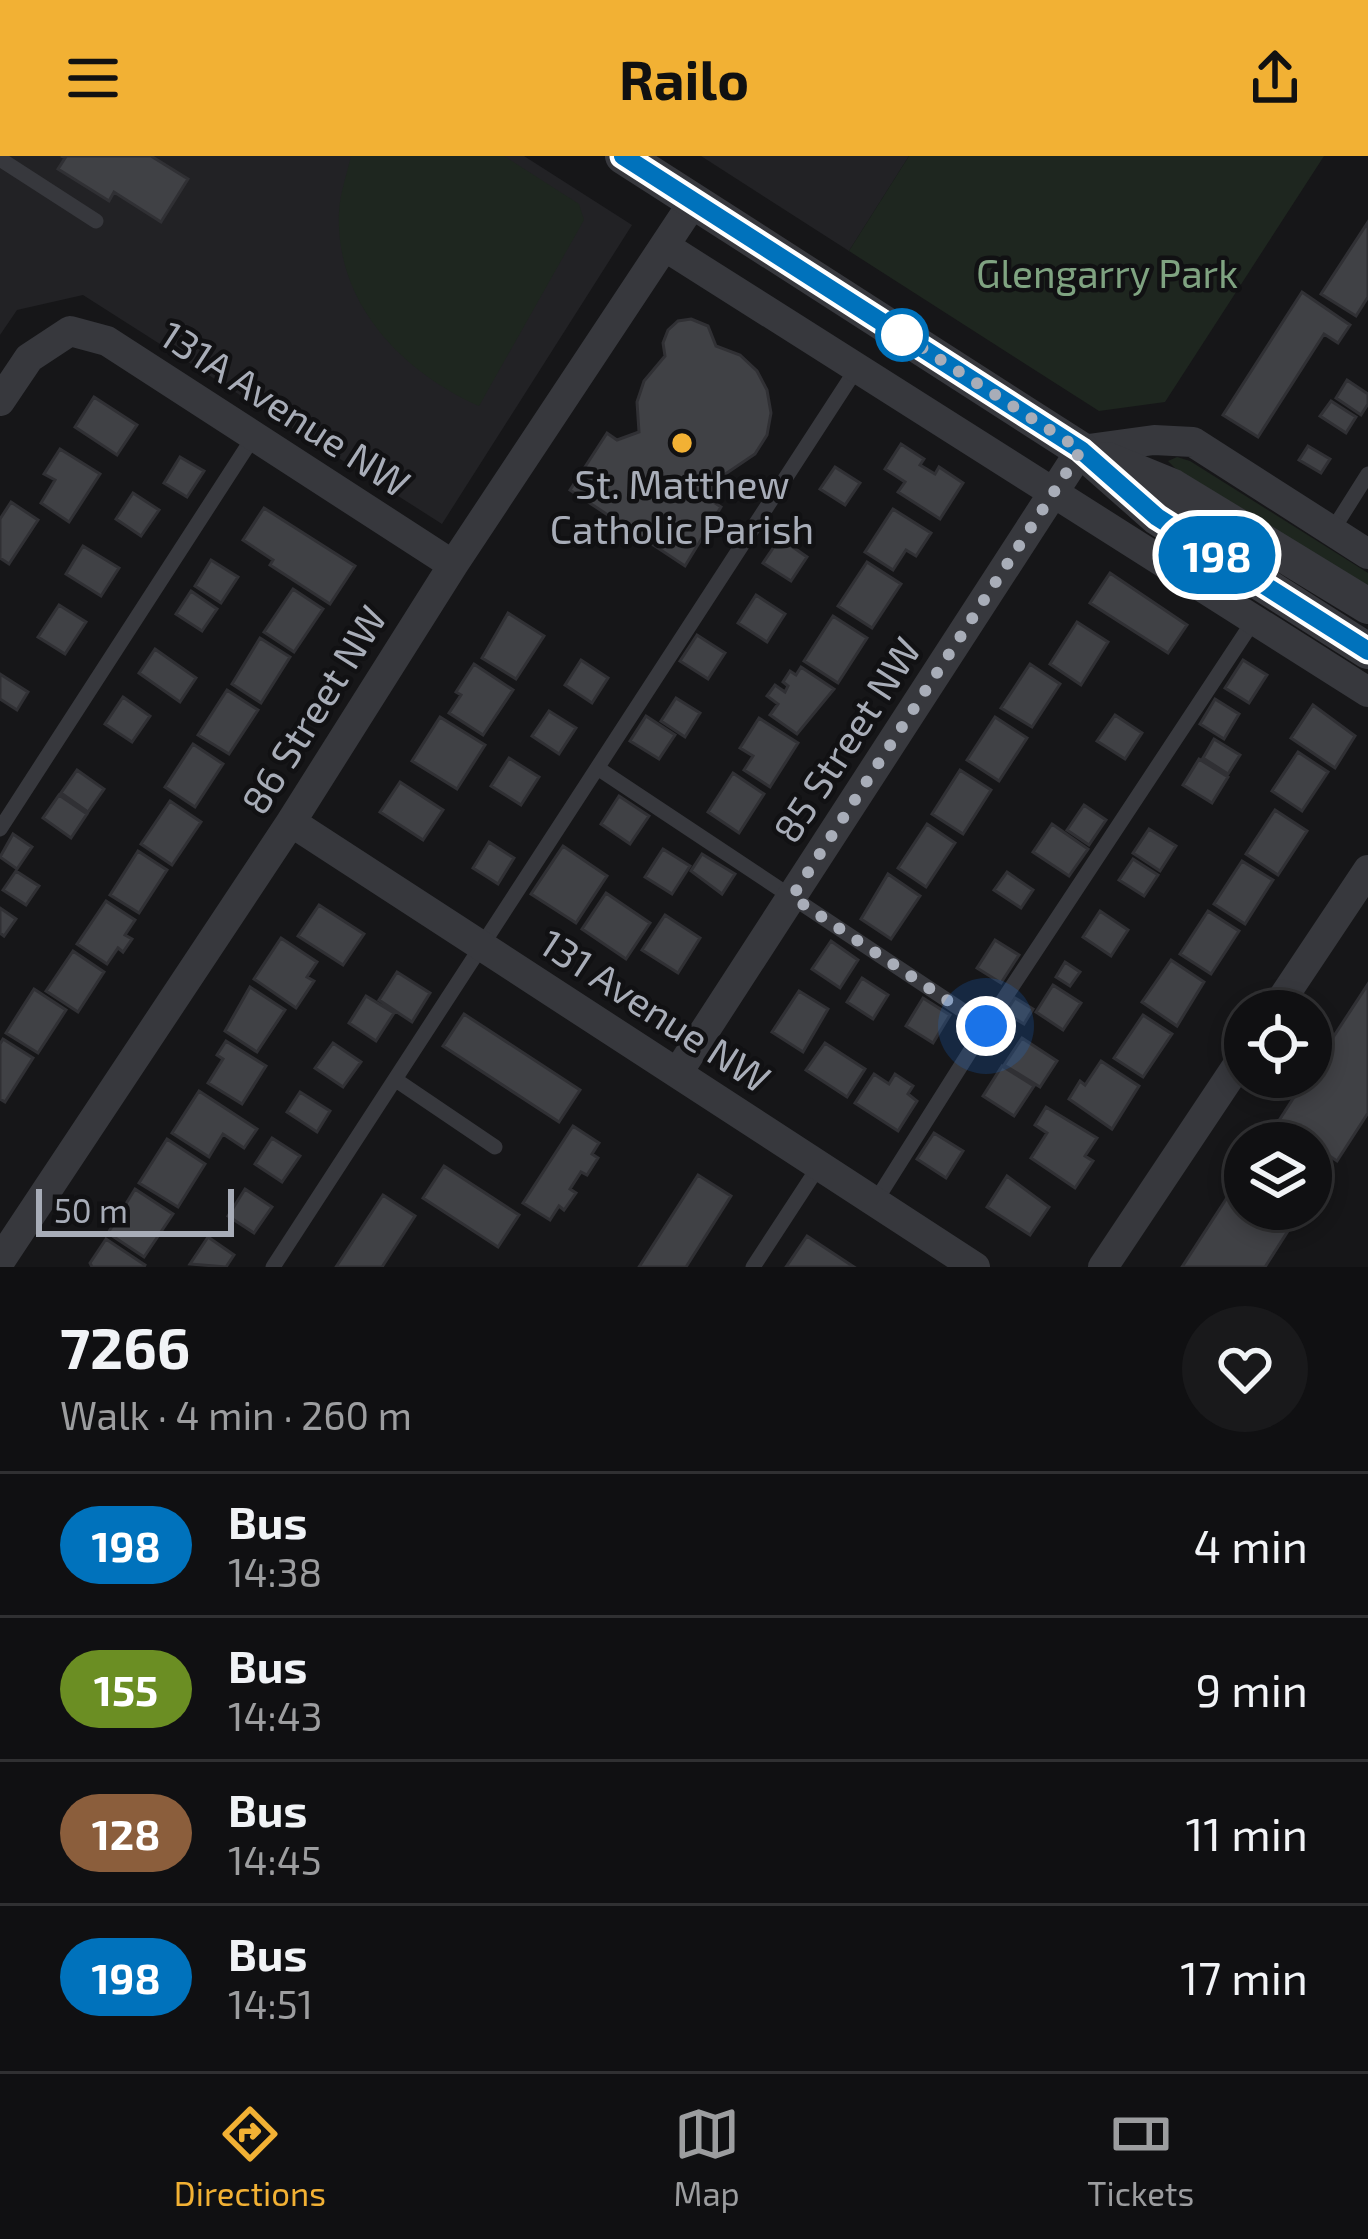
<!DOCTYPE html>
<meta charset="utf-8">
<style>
:root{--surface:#101012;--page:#19191b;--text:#f1f3f6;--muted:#9c9d9f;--line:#303032;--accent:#f2b134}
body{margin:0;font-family:"Exo 2",sans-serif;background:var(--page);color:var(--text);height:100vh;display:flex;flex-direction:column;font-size:45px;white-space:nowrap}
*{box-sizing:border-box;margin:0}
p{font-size:39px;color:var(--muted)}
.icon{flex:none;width:66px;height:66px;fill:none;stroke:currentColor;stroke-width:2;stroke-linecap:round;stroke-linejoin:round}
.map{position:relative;height:1111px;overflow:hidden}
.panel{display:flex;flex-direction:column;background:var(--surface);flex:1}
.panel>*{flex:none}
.badge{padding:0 24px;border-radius:39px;font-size:42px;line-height:78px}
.fabs{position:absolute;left:1224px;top:834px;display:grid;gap:24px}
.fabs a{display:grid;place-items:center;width:108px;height:108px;border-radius:50%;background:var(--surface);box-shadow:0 6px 18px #0003,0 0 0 3px var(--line);font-size:60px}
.scale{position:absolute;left:36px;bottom:30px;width:198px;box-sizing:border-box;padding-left:12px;border:6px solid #a8adb8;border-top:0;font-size:33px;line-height:42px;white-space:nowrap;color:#a8adb8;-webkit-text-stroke:9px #111113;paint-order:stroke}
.you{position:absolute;width:60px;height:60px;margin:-30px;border:9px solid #fff;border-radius:50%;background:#1a73e8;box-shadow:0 0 0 18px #1a73e833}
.map>.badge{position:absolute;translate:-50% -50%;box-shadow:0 0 0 6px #fff}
.round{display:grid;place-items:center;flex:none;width:126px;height:126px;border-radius:63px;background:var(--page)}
.overview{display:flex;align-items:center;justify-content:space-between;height:204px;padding:0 60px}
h1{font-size:57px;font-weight:700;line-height:90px}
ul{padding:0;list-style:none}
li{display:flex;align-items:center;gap:36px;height:144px;padding:0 60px;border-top:3px solid var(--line)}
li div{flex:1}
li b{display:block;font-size:45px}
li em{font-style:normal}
li .badge{min-width:132px;font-weight:700;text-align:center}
header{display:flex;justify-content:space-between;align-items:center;height:156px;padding:0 60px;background:var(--accent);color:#111;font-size:54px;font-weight:700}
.dock{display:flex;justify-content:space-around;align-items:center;height:168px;border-top:3px solid var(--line);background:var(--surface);font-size:33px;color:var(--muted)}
.dock a{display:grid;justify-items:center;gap:6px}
.dock .on{color:var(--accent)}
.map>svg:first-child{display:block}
.built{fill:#222225}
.green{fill:#1e261f}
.building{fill:#404145;stroke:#303034;stroke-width:3}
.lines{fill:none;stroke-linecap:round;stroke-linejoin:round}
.service{stroke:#37383d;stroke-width:15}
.minor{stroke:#37383d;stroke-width:30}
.tertiary{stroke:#37383d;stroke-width:36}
.line-casing{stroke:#fff;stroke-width:27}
.line{stroke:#0072bc;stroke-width:18}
.walk{stroke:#a8adb8;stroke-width:12;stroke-dasharray:0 21.6}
.stop-dot{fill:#fff;stroke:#0072bc;stroke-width:6}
.poi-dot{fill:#f2b134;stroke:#111113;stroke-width:4.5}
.labels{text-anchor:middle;stroke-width:9;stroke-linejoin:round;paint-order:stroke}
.park-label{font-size:39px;fill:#7fa381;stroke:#111113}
.street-label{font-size:39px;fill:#a8adb8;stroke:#111113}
.poi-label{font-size:39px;fill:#a8adb8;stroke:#111113}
</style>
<header><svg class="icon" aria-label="menu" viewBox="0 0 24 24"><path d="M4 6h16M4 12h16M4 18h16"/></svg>Railo<svg class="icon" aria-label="share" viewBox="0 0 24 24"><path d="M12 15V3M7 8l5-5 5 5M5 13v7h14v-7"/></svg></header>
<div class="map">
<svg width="1368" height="1111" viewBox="0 0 1368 1111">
<rect width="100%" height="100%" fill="#161618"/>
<path class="built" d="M0 0H524L632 69 442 368 83 139 17 154 0 179Z
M701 0H909L849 95Z"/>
<path class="green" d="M351 0H504L579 48 584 64 479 250C401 215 335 147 339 56 340 37 347 18 351 0Z
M909 0H1324L1165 246 1099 255 849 95Z
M1177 301 1190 305 1368 417V430L1175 312 1168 305Z"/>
<path class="building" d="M61 0H151L188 23 161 66 114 36 109 45 58 13 65 2Z
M1368 66V141L1356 160 1321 138Z
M1302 136 1350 169 1338 187 1324 178 1258 281 1223 259Z
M691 163 708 170 716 190 740 199 757 215 767 234 771 257 767 279 755 298 715 325V347L721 351 685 410 570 334 607 277 617 284 639 276 637 246 644 225 665 200 663 187 668 174 678 165Z
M1347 224 1368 238V248L1361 259 1336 242Z
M94 241 137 269 117 299 75 271Z
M1331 245 1356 261 1346 277 1320 260Z
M901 288 924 303 920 309 935 318 939 311 963 327 940 363 898 336 905 326 885 313Z
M1308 290 1330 303 1321 317 1299 304Z
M60 293 100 318 69 366 41 347 55 324 44 318Z
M180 301 204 315 187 341 164 327Z
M835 311 860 327 845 349 820 333Z
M133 337 159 354 141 380 116 363Z
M11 346 38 364 9 408 0 402V363Z
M264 352 355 410 330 448 270 409 273 404 243 384Z
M893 353 931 377 916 400 906 394 893 414 865 396Z
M780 382 807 401 791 425 763 407Z
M83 390 119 412 101 440 66 418Z
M211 404 238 421 221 447 195 430Z
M867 406 901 428 872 472 838 450Z
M1110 417 1187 469 1168 497 1090 447Z
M293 433 323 453 294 496 264 476Z
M191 435 217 453 202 475 176 458Z
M756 439 785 458 767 486 738 467Z
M59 449 86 466 65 498 38 481Z
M508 457 544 480 516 523 482 502Z
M833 460 867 482 838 527 804 505Z
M1077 466 1108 486 1081 529 1050 508Z
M697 479 725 497 708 523 680 505Z
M260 482 290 501 261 547 232 528Z
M155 493 196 522 180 546 139 517Z
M581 504 608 522 592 547 565 529Z
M1243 504 1267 519 1249 547 1225 532Z
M474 508 513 534 483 579 449 557 461 539 456 536Z
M1030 508 1060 528 1032 571 1001 552Z
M801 511 834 533 797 578 770 559 778 548 767 540 775 529 785 536 788 530 783 526 790 515 796 519Z
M0 518 28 536 17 554 0 543Z
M227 534 258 554 229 598 198 579Z
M123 541 150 560 132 586 105 568Z
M676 542 700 557 685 581 661 565Z
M1215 543 1239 558 1224 583 1200 568Z
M1313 549 1355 580 1335 612 1291 582Z
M549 555 576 572 559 598 532 580Z
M1115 559 1142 577 1125 603 1097 585Z
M646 560 675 579 659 603 630 585Z
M440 561 485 589 457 633 412 605Z
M995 561 1027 582 999 625 967 604Z
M759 562 798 587 770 631 744 614 753 600 740 592Z
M1214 583 1240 599 1228 618 1203 602Z
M193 588 223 608 195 651 165 631Z
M1298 596 1328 616 1302 655 1272 635Z
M509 602 539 621 521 649 491 630Z
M1199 603 1228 621 1212 647 1183 629Z
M77 614 104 633 88 656 61 637Z
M960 614 991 634 963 678 932 658Z
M733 617 764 638 739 677 708 656Z
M400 626 443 654 423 684 380 656Z
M59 639 87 658 71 682 43 662Z
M619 640 649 660 630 688 601 668Z
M170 645 201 666 172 709 141 688Z
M1084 649 1106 664 1089 689 1067 674Z
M1275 654 1307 675 1278 719 1246 698Z
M927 668 955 687 926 731 898 712Z
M1052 668 1088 693 1069 720 1033 696Z
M1149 673 1176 690 1160 715 1133 697Z
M13 678 32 691 17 713 0 701Z
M489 686 514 702 498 728 473 712Z
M563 690 607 720 576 767 531 738Z
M663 693 690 710 672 738 645 721Z
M138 695 167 714 139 757 110 739Z
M702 698 735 718 722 738 691 715Z
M1133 703 1158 719 1144 740 1119 724Z
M1242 705 1273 724 1245 768 1214 748Z
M16 715 39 730 26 749 3 734Z
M1007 716 1033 734 1021 752 994 734Z
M888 718 920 740 891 783 861 763Z
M606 737 650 767 626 803 582 773Z
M106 745 135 764 125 779 132 783 123 796 118 792 107 808 77 788Z
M319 749 364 778 343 809 298 780Z
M0 752 16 763 4 780 0 777Z
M1100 755 1128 774 1111 800 1083 781Z
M1208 755 1239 775 1211 818 1180 798Z
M665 759 700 782 678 817 642 794Z
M281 782 317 806 307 821 314 825 296 852 254 823Z
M995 784 1019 799 1001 827 977 812Z
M831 785 858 804 840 832 812 813Z
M73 795 104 816 78 856 46 835Z
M1171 804 1204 826 1177 870 1142 846Z
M1065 806 1080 816 1070 830 1056 821Z
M397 816 430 837 412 866 379 844Z
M862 822 888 839 873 863 847 846Z
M1368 828V957L1337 1005 1278 966 1307 921H1311V915Z
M1053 829 1081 847 1063 874 1036 856Z
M250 831 285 854 257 896 225 875Z
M34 833 66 854 38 897 6 877Z
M799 835 828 853 803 896 772 876Z
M366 840 394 857 376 885 349 867Z
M923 842 950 859 933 887 906 870Z
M1015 842 1033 853 1024 868 1014 862 1009 868 1001 863Z
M464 858 580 934 559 966 443 890Z
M1143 859 1172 878 1143 921 1114 902Z
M1022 882 1057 905 1040 931 1004 909Z
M3 883 33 902 5 946 0 943V888Z
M226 885 266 910 242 948 208 927 223 903 217 899Z
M333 887 361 906 343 931 315 912Z
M825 887 865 913 847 941 806 914Z
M1101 905 1139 930 1112 973 1069 943 1080 925 1085 929Z
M1002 910 1034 930 1014 960 983 940Z
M874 918 889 928 895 918 913 930 908 938 917 945 898 975 855 947Z
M199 935 257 973 244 992 223 978 209 1001 172 977Z
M300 936 330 955 317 976 287 956Z
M1046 951 1097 982 1085 1000 1093 1005 1075 1032 1031 1002 1047 977 1035 969Z
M573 970 599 987 592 998 598 1002 587 1019 581 1016 570 1033 576 1037 564 1054 559 1050 550 1064 523 1047Z
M934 977 963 995 946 1022 917 1003Z
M272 982 300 1000 282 1026 255 1008Z
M167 983 205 1008 178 1051 139 1027Z
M444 1010 519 1059 498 1091 423 1042Z
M1245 1014V1053H1302L1265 1111H1182Z
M698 1019 731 1040 686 1111H639Z
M1007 1020 1049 1051 1030 1079 987 1051Z
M135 1033 173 1058 144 1101 108 1077Z
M245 1033 272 1051 254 1077 228 1060Z
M383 1039 415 1060 382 1111H336Z
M807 1080 854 1111H786Z
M208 1081 234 1099 226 1111 190 1108Z
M106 1083 145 1109 144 1111H92L90 1107Z"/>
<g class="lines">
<path class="service" d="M0 3 96 65
M1332 375 1368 318
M599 613 986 870
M0 673 254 280
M396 924 495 991
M875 1046 986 870 1254 464
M273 1111 857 212
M753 1111 819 1010"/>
<path class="minor" d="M666 91 1368 536
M0 245 29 202 70 175 107 185 453 409
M291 666 975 1111
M1274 855 1368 714
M678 916 1081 294 1154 284 1193 286 1368 398
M0 1105 291 666 453 409 694 45
M1103 1111 1245 898"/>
<path class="tertiary" d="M623 0 1081 294 1157 361 1368 495
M1107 304 1173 331 1368 450"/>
</g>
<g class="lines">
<defs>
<path id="line" d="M623 0 1081 294 1157 361 1368 495"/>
</defs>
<use href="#line" class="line-casing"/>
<use href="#line" class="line"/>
<path class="walk" d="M902 179 885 168 1081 294 792 741 986 870"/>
</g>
<circle class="stop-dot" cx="902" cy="179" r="24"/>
<circle class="poi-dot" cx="682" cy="287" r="12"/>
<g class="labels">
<g class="park-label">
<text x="1107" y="132">Glengarry Park</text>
</g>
<g class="street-label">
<text transform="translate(285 253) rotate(33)" y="14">131A Avenue NW</text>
<text transform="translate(314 554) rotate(-58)" y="14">86 Street NW</text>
<text transform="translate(847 584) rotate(-57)" y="14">85 Street NW</text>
<text transform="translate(655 855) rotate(33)" y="14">131 Avenue NW</text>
</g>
<g class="poi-label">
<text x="682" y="343">St. Matthew<tspan x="682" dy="45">Catholic Parish</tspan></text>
</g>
</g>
</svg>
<div class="fabs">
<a><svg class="icon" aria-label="locate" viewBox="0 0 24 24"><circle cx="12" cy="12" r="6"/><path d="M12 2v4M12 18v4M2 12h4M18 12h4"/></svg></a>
<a><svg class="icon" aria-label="layers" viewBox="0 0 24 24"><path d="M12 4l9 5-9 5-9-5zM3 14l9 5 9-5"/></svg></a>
</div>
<div class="scale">50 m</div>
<div class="you" style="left:986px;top:870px"></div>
<b class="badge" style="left:1217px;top:399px;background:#0072bc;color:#fff">198</b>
</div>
<section class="panel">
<div class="overview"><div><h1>7266</h1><p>Walk · 4 min · 260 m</p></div><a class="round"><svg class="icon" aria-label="heart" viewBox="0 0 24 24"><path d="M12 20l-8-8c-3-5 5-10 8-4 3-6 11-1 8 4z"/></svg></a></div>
<ul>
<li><span class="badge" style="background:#0072bc;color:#fff">198</span><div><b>Bus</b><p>14:38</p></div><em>4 min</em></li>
<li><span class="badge" style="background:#6b8e23;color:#fff">155</span><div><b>Bus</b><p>14:43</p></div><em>9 min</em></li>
<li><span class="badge" style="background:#8b5e3c;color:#fff">128</span><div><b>Bus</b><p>14:45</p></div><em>11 min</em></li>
<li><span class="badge" style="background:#0072bc;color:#fff">198</span><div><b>Bus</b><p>14:51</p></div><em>17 min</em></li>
</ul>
</section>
<nav class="dock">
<a class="on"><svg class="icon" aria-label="directions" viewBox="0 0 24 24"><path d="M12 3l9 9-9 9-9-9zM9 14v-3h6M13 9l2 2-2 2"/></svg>Directions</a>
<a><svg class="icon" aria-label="map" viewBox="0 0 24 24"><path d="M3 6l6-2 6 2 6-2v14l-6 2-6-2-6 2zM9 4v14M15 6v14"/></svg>Map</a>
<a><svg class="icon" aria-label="tickets" viewBox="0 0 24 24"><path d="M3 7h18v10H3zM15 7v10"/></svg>Tickets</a>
</nav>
